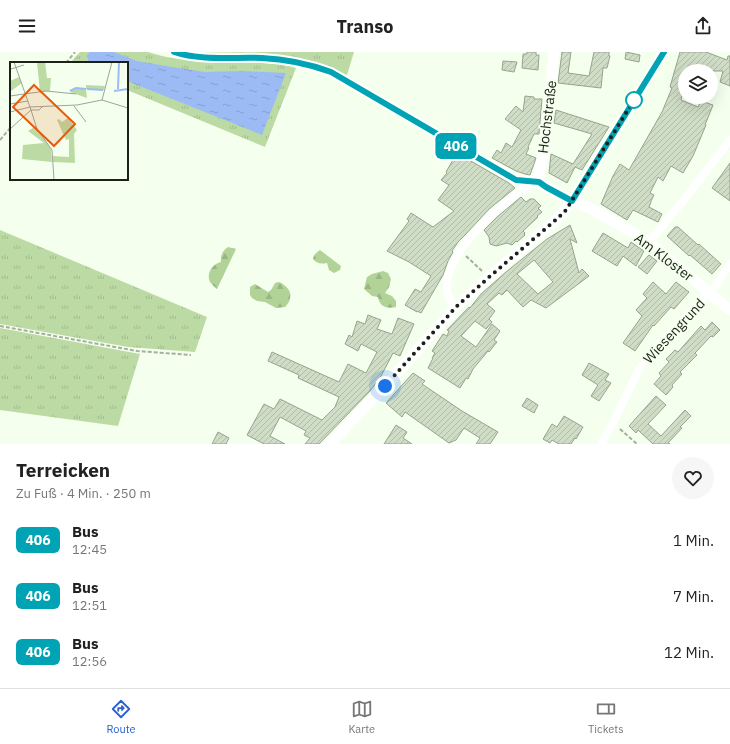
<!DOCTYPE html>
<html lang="de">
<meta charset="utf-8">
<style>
:root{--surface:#fff;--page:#f6f6f6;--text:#222;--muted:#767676;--line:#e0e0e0;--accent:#2b61cf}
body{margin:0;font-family:"IBM Plex Sans",sans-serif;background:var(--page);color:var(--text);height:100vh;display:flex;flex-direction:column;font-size:15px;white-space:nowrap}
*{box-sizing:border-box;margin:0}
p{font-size:13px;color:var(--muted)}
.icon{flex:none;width:22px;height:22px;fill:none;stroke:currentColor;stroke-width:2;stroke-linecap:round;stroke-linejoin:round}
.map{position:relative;height:392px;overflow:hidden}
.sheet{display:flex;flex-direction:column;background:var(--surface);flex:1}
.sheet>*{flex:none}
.badge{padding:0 8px;border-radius:6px;font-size:14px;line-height:26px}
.controls{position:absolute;left:678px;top:12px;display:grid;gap:8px}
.controls a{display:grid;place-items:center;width:40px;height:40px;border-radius:50%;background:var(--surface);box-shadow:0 4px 16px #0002;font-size:20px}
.you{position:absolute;width:20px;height:20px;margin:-10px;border:3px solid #fff;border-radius:50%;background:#1a73e8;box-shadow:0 0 0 6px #1a73e833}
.map>.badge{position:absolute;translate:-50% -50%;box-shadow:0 0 0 2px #fff}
.round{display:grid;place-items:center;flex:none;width:42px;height:42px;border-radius:21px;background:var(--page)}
.headline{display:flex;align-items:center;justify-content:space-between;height:68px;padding:0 16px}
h1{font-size:19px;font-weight:700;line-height:30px}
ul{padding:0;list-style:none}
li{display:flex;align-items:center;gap:12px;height:56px;padding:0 16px}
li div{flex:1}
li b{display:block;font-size:15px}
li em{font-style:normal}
li .badge{min-width:44px;font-weight:700;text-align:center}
header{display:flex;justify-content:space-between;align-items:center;height:52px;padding:0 16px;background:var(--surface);font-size:18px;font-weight:700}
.tabs{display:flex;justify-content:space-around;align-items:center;height:56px;border-top:1px solid var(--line);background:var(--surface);font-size:11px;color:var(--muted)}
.tabs a{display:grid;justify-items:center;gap:2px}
.tabs .selected{color:var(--accent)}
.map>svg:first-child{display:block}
.grass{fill:url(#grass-tufts)}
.forest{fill:url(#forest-firs)}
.water{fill:url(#water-ripples)}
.building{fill:url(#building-hatch);stroke:#97a38f;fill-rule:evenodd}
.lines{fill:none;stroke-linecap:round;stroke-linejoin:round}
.path{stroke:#a5aea0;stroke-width:2;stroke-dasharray:4 2;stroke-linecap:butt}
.minor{stroke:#fff;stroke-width:8}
.tertiary{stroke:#fff;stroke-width:10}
.secondary{stroke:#fff;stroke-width:11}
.line-casing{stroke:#fff;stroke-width:9}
.line{stroke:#00a3b4;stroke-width:6}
.walk{stroke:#1b2018;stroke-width:4;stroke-dasharray:0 7.2}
.stop-dot{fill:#fff;stroke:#00a3b4;stroke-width:2}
.labels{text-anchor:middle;stroke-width:4;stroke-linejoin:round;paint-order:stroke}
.street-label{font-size:14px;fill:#1b2018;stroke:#f4ffed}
.inset-river{fill:none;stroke:#9cbbf4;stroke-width:2}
.inset-road{fill:none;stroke:#9da698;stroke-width:1}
.view{fill:#e8590c;fill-opacity:0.15;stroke:#e8590c;stroke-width:2}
.inset-edge{fill:none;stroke:#1b2018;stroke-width:2}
</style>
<header><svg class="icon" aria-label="menu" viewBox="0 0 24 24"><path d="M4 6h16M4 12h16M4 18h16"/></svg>Transo<svg class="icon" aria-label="share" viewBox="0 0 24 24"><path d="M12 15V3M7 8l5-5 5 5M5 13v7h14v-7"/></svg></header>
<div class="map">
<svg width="730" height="392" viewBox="0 0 730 392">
<defs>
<pattern id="grass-tufts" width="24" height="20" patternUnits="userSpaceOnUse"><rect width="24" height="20" fill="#bcdba4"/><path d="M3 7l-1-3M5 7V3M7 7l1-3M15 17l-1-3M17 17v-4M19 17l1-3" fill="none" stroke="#a1bc8c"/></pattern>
<pattern id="forest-firs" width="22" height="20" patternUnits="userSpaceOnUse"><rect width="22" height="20" fill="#b1d398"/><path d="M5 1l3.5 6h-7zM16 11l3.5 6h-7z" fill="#98b582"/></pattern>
<pattern id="water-ripples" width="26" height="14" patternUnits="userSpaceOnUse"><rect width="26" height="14" fill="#9cbbf4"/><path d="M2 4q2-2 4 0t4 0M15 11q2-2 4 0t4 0" fill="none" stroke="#86a0d0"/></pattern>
<pattern id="building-hatch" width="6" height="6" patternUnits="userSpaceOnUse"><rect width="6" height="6" fill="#cfdcc6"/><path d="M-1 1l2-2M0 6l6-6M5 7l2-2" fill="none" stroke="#b1bca9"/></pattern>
</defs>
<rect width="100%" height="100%" fill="#f4ffed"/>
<path class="grass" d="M80 0H148C189 14 233 7 275 12 282 12 289 14 296 16L265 95 127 38V11H70Z
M193 0H354L347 23 320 12 257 1Z
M0 178 207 265 195 300 128 295 0 272Z
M0 276 140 302 118 374 0 358Z"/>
<path class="forest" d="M228 195 236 197 217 237C215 235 212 233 210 230 206 222 212 212 221 210 220 204 223 198 228 195Z
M320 198 341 214 340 218 334 221 329 218 327 211C321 212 317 212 313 207 314 202 316 201 320 198Z
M383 219 388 221 391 227 389 235 385 241 392 244 396 249V255C386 257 380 255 378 245L372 244 364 237 367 225 372 222Z
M279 230C285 233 292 238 290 246 290 249 287 253 285 255L276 256 265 250 257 249 252 246 250 243V235L255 232 268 240 271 238 275 231Z"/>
<path class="water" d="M90 0H114L137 9 172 15 205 20 242 19 286 21 262 83 127 29V11H89L87 3Z"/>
<path class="building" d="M527 0H536V3H539L538 18 522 16 523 2H527Z
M562 0H571L568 21 589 24 594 0H609V4H610L607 16H603L601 36 558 31Z
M626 0 640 3 639 10 625 7Z
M680 0H706L727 8 728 4H730V34L720 30 723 19H685V32L681 48 698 55 701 49 713 53 705 73H706L693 104 683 121 671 114 663 129 658 125 650 141 654 143 651 149V150L649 155 662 162 658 170 633 158 627 168 601 152 613 124 620 112 629 118 662 60 672 36 670 35Z
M503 9 517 10 514 20 502 18Z
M525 44 534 45V47H542L539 82H534L528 95 529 96 526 102 536 106 530 123 525 122 516 119 492 106 497 98 501 101 506 91 512 95 521 78 505 67 516 54 523 60Z
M556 58 609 75 582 118 575 115 567 131 549 121 551 102 573 112 592 82 554 71Z
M457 101 509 131 515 136 489 157 478 169 464 184 458 190 452 199 453 200 448 209 443 223 421 261 417 259V260L405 253 415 237 421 240 431 224 409 210 387 199 409 169 407 167 411 161 433 175 454 159 438 148 449 133 441 128 447 121 446 120Z
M730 111V149L712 136Z
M521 145 526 150 530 147H534L541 154 538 156 542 160 537 164 538 165 523 179 525 181 524 182 525 183 517 190 516 189 512 193 507 191 496 194 490 192 489 185 484 178 497 165Z
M570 173 577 191 570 187 579 221 582 217 589 224 546 256 531 248 523 255 507 238 502 243 499 241 487 252 495 259 489 267 492 270 486 277 475 269 461 284 476 295 492 272 500 279 494 288 497 290 489 300 488 299 473 317 468 327 466 326 460 336 428 316 433 306H432L435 301 432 299 443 282 447 284 449 279 447 278 469 255 470 256 481 242 506 220 547 187ZM534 208 553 230 538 242 517 222Z
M675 175H678L698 193 699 192 721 212 712 222 690 203 689 204 667 184Z
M603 181 628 196 631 190 644 199 636 214 623 204 617 214 592 199Z
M649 203 657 209 647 222 638 215Z
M653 230 666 242 676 230 689 240 674 257 671 255 654 274 653 273 635 299 623 291 642 264 636 258 647 246 643 242Z
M368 263 381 268 377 277 392 282 398 266 414 272 400 304 393 301 379 328 369 340 319 392H305L310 386 304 383 306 379 280 365 270 384 285 392H264L247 383 264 352 274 357 280 347 322 368 335 355 339 345 298 326 299 323 268 309 272 300 339 330 348 312 366 321 377 300 361 292 358 299 345 292 349 283 352 285 357 269 365 272Z
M712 270 720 278 713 285 711 284 695 301 697 303 680 320 682 322 672 333 673 335 666 343 654 332 661 324 659 321 669 310 666 307 675 298 678 300 701 274 705 278Z
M589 311 609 322 605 328 611 331 599 349 591 344 598 333 582 323Z
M413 321 425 329 422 332 462 359 498 380 490 392H476L480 386 464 376 456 388 449 391 405 360 402 365 386 351Z
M656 344 666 353 648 372 661 384 685 358 691 364 680 375 682 376 668 391 670 392H653L638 378 636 381 629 374Z
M527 346 538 353 534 361 522 354Z
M564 364 583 375 576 387 575 386 571 392H559L552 388 550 391 543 387 552 372 557 375Z
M396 373 407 380 403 386 412 392H384Z
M218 380 229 386 226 392H212Z"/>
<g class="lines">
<path class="path" d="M66 11 75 0
M0 88 11 75
M466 204 482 219
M0 274 137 299 191 303
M620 377 637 392"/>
<path class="minor" d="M649 190 688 143 730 88
M456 255C451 250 447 244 447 236 445 205 490 161 514 144 521 138 530 134 538 130
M601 392 612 373 639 317 649 303 717 232 730 212"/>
<path class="tertiary" d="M174 0C201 9 233 5 262 6 286 7 309 12 331 20L517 128 539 130
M572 149 664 0"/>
<path class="secondary" d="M554 0 544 101 539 121V130L546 135 572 149 590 156 649 190 730 258
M330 392 385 334 456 255 488 226 558 166 572 149"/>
</g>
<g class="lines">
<defs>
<path id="line" d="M174 0C201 9 233 5 262 6 286 7 309 12 331 20L516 128 539 130 546 135 572 149 664 0"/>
</defs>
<use href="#line" class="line-casing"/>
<use href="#line" class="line"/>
<path class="walk" d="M385 334 456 255 488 226 558 166 566 158 634 48"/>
</g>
<circle class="stop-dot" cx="634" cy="48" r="8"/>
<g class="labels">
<g class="street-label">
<text transform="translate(547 65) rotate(-83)" y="5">Hochstraße</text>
<text transform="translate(664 205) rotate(37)" y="5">Am Kloster</text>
<text transform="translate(674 279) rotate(-47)" y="5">Wiesengrund</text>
</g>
</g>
<g transform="translate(10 10)">
<rect width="118" height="118" fill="#f4ffed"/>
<path d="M27 0H35L37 16H41L40 29 30 30ZM76 23 95 24 94 28 76 27 77 36 60 30 66 27H76ZM58 56 67 68 64 72 65 101 43 100V94L59 95V77L56 78 47 58 49 57 52 60ZM26 64 41 87 42 100 12 97 13 83 34 81 18 69Z" fill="#bcdba4"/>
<path d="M9 15 12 21 1 29 0 19Z" fill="#bcdba4"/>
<path class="inset-river" d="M77 27 93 28M108 27 109 0M60 29 66 26 76 27M104 29 118 27"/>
<path class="inset-road" d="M1 7 14 3M0 34 36 29 66 32M92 38 118 46M0 42 18 39M64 44 76 60M20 45 67 43 92 38 102 0M21 48 27 67 42 88 44 118M21 48H29L32 45M0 50 20 45M0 67 21 48 4 0"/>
<path class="view" d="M24 23 65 62 44 84 3 45Z"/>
<rect width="118" height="118" class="inset-edge"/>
</g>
</svg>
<div class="controls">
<a><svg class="icon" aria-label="layers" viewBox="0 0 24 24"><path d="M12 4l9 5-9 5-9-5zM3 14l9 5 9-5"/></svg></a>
</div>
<div class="you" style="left:385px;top:334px"></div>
<b class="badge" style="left:456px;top:94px;background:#00a3b4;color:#fff">406</b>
</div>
<section class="sheet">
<div class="headline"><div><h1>Terreicken</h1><p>Zu Fuß · 4 Min. · 250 m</p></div><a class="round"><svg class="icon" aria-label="heart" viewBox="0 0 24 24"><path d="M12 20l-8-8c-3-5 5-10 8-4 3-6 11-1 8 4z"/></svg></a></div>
<ul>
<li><span class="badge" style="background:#00a3b4;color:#fff">406</span><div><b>Bus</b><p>12:45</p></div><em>1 Min.</em></li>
<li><span class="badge" style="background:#00a3b4;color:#fff">406</span><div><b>Bus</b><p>12:51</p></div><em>7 Min.</em></li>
<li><span class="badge" style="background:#00a3b4;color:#fff">406</span><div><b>Bus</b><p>12:56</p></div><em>12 Min.</em></li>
</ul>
</section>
<nav class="tabs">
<a class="selected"><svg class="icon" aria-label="directions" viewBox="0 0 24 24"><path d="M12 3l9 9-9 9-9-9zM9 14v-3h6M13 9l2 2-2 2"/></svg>Route</a>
<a><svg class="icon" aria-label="map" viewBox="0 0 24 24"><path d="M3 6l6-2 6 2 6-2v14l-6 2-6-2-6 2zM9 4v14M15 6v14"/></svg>Karte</a>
<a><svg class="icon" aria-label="tickets" viewBox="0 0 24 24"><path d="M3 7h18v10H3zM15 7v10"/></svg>Tickets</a>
</nav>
